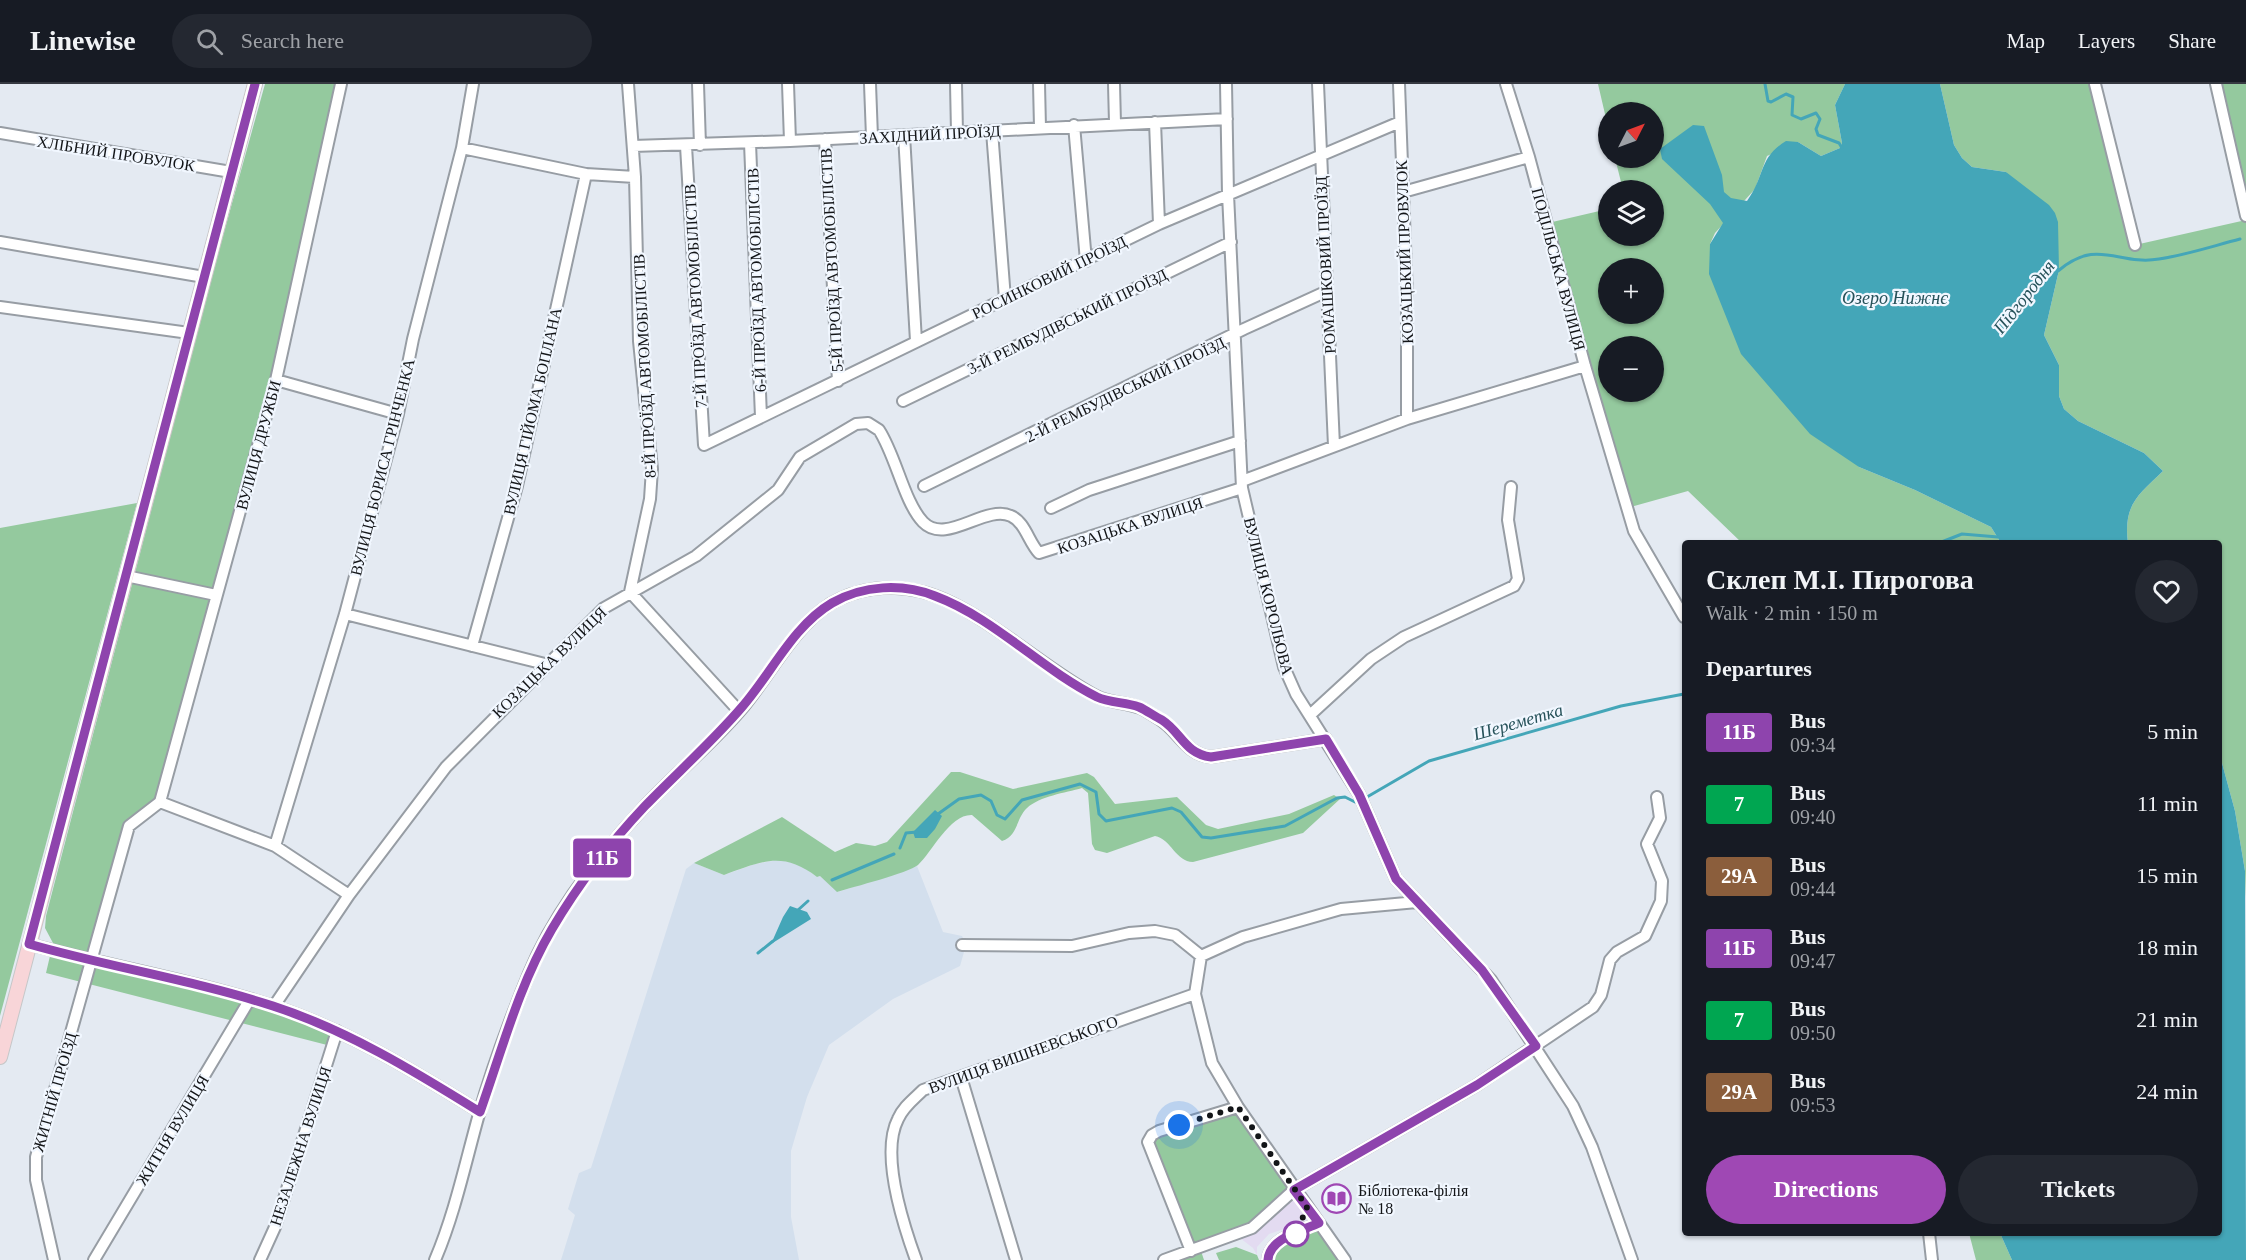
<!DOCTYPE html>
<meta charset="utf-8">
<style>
:root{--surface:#171b24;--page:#242831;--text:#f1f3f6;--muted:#9ea1a6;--line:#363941;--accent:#9f48b4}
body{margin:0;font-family:"Times New Roman",serif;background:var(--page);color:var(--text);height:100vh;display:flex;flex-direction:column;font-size:22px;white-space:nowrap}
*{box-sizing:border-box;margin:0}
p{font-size:20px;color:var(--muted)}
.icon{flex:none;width:33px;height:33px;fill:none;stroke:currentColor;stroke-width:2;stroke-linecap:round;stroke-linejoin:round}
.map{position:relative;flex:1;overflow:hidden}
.sheet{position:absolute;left:1682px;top:456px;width:540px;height:696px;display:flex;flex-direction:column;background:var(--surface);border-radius:6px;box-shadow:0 2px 4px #0004}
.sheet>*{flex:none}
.badge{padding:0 12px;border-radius:4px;font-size:21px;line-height:39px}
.needle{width:39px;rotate:48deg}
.fabs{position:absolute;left:1598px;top:18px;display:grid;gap:12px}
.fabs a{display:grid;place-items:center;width:66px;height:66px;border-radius:50%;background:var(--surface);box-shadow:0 2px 4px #0004;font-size:30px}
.you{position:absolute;width:30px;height:30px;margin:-15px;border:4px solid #fff;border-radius:50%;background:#1a73e8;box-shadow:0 0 0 9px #1a73e833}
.map>.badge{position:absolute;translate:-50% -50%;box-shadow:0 0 0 3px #fff}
h2{padding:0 24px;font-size:22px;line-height:54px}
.round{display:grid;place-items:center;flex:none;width:63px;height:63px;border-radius:32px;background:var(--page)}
.overview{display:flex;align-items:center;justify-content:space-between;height:102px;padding:0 24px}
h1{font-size:28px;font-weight:800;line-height:45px}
.cta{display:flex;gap:12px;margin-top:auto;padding:12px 24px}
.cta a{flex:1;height:69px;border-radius:36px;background:var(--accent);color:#fff;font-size:24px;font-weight:800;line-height:69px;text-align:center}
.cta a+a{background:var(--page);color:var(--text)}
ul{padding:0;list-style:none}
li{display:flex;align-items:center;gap:18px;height:72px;padding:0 24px}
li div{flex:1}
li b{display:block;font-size:22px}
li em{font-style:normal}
li .badge{min-width:66px;font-weight:700;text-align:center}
header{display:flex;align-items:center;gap:36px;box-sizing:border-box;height:84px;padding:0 30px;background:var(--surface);border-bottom:2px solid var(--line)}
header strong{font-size:28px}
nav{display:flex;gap:33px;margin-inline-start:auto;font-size:21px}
.search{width:420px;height:54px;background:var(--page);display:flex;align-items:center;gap:15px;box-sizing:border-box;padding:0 21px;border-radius:33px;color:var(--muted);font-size:22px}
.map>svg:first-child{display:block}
.commercial{fill:#e3dbf1}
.built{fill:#d3dfed}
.green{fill:#94c99e;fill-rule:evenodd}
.water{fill:#44a6b8}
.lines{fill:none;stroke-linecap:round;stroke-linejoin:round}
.stream{stroke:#44a6b8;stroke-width:3}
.minor-casing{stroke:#979da4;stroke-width:14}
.major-casing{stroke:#c6c7c8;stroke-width:16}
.minor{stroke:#fff;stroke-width:10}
.major{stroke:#f8d5d8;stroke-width:14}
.line-casing{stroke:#fff;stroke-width:14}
.line{stroke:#8e44ad;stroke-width:9}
.walk{stroke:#131518;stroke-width:6;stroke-dasharray:0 10.8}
.stop-dot{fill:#fff;stroke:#8e44ad;stroke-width:3}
.labels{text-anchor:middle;stroke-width:4.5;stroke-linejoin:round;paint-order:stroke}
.street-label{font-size:16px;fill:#131518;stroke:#f1f7ff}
.poi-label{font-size:16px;fill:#131518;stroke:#f1f7ff;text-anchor:start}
.water-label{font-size:18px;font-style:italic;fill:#27525a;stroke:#f1f7ff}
</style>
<header>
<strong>Linewise</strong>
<div class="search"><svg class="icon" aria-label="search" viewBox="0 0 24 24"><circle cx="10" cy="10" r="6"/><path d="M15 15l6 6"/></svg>Search here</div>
<nav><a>Map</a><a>Layers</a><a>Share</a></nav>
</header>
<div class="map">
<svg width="2246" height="1176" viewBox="0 0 2246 1176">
<rect width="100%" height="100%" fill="#e4eaf2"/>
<path class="commercial" d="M1293 1117 1300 1119 1305 1128 1304 1138 1269 1150 1257 1163V1171L1253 1164 1240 1154 1255 1148 1285 1118Z"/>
<path class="built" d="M779 776 800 780 817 793 820 792 838 808 917 782 943 848 962 852 966 861 960 882 893 915 829 961 807 1013 791 1067V1133L799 1176H561L575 1131 568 1125 579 1089 591 1084 686 785 694 779 724 791 755 780Z"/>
<path class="green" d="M265 0H341L276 296 160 718 128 742 91 875 250 915 337 947 331 962 46 889 53 859 45 844 46 832 211 195Z
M1598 0H1845L1835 21 1842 59 1840 64 1821 72 1798 58 1767 72 1755 105 1715 149 1710 160 1859 383 1915 406 1991 443 2001 459H1742L1688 407 1627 424 1548 139 1608 125V152H1653V106H1623L1615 74H1653V28H1608V43ZM1608 184H1653V230H1608ZM1608 262H1653V308H1608Z
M1940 0H2095L2135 161 2246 136V814L2245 787 2235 727 2219 668 2218 459H2128C2123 421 2138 411 2163 387L2144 369 2078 337 2064 325 2059 312V281L2044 251 2059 186 2006 88 1972 83 1962 74 1954 61Z
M2215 0H2246V132Z
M137 419 0 932V444Z
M951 688H960L1013 705 1087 689 1094 693 1115 720 1177 713 1206 741 1218 745 1289 730 1334 711 1340 715 1303 749 1193 778C1176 778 1171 755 1155 752L1107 769 1095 766 1092 760 1088 709 1082 704C1065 709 1040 712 1027 724 1016 734 1018 752 1002 757L972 731C950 730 932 768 918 781 908 789 853 803 837 808L820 792 817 793C783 767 762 777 724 791L694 779 782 733 835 768 856 759 875 762 887 758Z
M1238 1023 1294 1106 1252 1144 1200 1164 1204 1176H1182L1180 1170 1190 1167 1149 1055Z
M1319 1139 1344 1176H1268L1269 1169Z
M1969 1149H2000L2012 1176H1976Z
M1236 1163 1257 1171 1259 1176H1219L1216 1169Z"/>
<path class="water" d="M1845 0H1940L1954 61 1962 74 1972 83 2006 88 2049 121 2055 129 2058 138 2059 186 2044 251 2059 281V312L2064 325 2078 337 2144 369 2163 387C2138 411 2123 421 2128 459H2001L1991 443 1915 406 1859 383 1810 350 1741 270 1709 190 1710 160 1723 139 1710 120 1662 75 1660 65 1693 41 1704 42 1722 91 1724 108 1731 114 1747 117C1765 93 1758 74 1786 57L1798 58 1821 72 1840 64 1842 59 1835 21Z
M2219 668 2235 727 2245 787 2246 1176H2012L2000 1149H2218Z
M935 726 942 732 935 745 927 754H915L913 748Z
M790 822 807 828 811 835 771 860 783 833Z"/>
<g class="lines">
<path class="stream" d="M1765 0 1768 17 1771 18 1786 10 1793 13 1792 31 1801 35 1816 29 1820 35 1816 45 1818 51 1839 59 1842 64
M2058 187C2098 153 2118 182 2159 175 2186 171 2213 162 2240 155
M1939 459 1962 450 1998 453
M1367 713 1429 677 1621 622 1684 610
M938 730 959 715 981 711 991 717 997 731 1005 735 1022 716 1080 700 1096 708 1099 730 1106 737 1172 724 1181 728 1202 753 1211 754 1285 742 1337 714 1345 713 1355 718
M900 764 906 749 917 748
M832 796 894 770
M798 826 808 817
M758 869 773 857"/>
<defs>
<path id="minor" d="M628 0 635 93 639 257 652 385 650 415 630 508 739 627
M698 0 700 61
M788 0 790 57
M870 0 872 53
M956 0 957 48
M1039 0 1040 43
M1114 0 1115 39
M1226 0 1228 110 1242 404 1284 583 1296 610 1359 710 1396 795 1491 896 1573 1022 1592 1063 1632 1176
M1318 0 1334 362
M1399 0 1407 213V335
M1506 0 1529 73 1585 282 1634 447 1684 533
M2095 0 2135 161
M2216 0 2246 132
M1155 38 1159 140
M1074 41 1086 177
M992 47 1005 215
M0 49 231 88
M904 51 916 257
M825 55 838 297
M750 59 761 333
M633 62 790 57 1227 35
M686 62 704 361 1159 140 1400 38
M462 64 586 90 635 93
M1403 108 1529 73
M0 158 204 193
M0 223 189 249
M276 296 398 330
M903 317 1231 158
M1242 397 1407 335 1585 282
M924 402 1244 245 1325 208
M1051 424 1089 406 1240 357
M126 492 216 511
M345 530 545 580
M472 562 517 402 586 90
M1310 631 1371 575 1404 553 1514 502 1518 495 1508 436 1511 403
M160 718 276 296 341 0
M275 762 345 530 398 330 413 255 462 64 473 0
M29 860C109 882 193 896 273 922 347 946 414 987 480 1028
M962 861 1072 862 1129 849 1155 847 1175 851 1201 872 1243 853 1341 825 1417 818
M1201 872 1195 910 1212 979 1238 1023 1345 1176
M274 922 349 811 446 683 604 524 696 472 778 406 800 373 856 340 868 339 879 346C896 372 904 418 923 438 946 462 985 420 1011 432 1025 438 1029 459 1039 469L1242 404
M961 993 1016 1176
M1929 1149 1932 1176
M1191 1167 1148 1058 1152 1051 1159 1047 1238 1023
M54 1176 36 1096V1073L129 742 160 718 275 762 349 811
M94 1176 250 915
M260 1176 275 1143 337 947
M435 1176C455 1129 465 1080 479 1030 492 984 510 936 528 892 553 830 599 771 645 722 677 688 714 658 744 622 771 589 793 544 830 520 857 504 889 500 919 507 975 519 1042 584 1096 612 1109 619 1124 618 1137 623 1145 625 1152 631 1159 635 1179 647 1185 670 1211 673L1326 655
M916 1176C903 1140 880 1070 898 1035 903 1023 914 1015 923 1006L1195 910
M1164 1176 1252 1144 1294 1106 1477 1001 1593 923 1601 911 1610 876 1617 868 1645 852 1661 817 1662 797 1647 760 1660 734 1657 713
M1268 1176C1269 1154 1302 1147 1319 1139"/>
<path id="major" d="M0 973 255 0"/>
</defs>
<use href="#minor" class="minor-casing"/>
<use href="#major" class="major-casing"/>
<use href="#minor" class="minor"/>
<use href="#major" class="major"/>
</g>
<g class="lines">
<defs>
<path id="line" d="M255 0 29 860C109 883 193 896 273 922 347 946 414 987 480 1028 502 966 519 901 552 845 578 801 610 759 645 722 677 689 712 658 742 623 771 590 793 542 832 519 863 501 902 499 935 512 994 534 1041 585 1097 613 1110 619 1125 618 1139 623 1146 626 1154 632 1162 636 1181 648 1185 670 1211 673L1326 655 1359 710 1396 795 1482 886 1536 962 1477 1001 1294 1106 1319 1139C1302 1147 1269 1154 1268 1176"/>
</defs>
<use href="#line" class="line-casing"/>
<use href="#line" class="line"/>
<path class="walk" d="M1179 1041 1238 1023 1307 1123 1296 1150"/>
</g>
<defs>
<symbol id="library-ring" viewBox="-11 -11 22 22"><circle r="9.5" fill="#f1f7ff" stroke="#9f48b4" stroke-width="1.5"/><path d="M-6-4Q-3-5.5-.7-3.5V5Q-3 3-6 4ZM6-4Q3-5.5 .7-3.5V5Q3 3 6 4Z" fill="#9f48b4"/></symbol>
</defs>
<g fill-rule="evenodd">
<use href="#library-ring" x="1320" y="1098" width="33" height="33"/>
</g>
<circle class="stop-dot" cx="1296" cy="1150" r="12"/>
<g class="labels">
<g class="street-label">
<text transform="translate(930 50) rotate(-3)" y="6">ЗАХІДНИЙ ПРОЇЗД</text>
<text transform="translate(116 69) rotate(9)" y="6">ХЛІБНИЙ ПРОВУЛОК</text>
<text transform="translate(1404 168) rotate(-92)" y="6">КОЗАЦЬКИЙ ПРОВУЛОК</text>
<text transform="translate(831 176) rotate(-93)" y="6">5-Й ПРОЇЗД АВТОМОБІЛІСТІВ</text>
<text transform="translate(1325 181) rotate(-93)" y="6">РОМАШКОВИЙ ПРОЇЗД</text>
<text transform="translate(1559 185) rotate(75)" y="6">ПОДІЛЬСЬКА ВУЛИЦЯ</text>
<text transform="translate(1049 193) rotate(-26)" y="6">РОСИНКОВИЙ ПРОЇЗД</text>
<text transform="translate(756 196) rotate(-92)" y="6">6-Й ПРОЇЗД АВТОМОБІЛІСТІВ</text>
<text transform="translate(695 212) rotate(-93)" y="6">7-Й ПРОЇЗД АВТОМОБІЛІСТІВ</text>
<text transform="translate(1067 237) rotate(-26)" y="6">3-Й РЕМБУДІВСЬКИЙ ПРОЇЗД</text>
<text transform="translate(644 282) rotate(-93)" y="6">8-Й ПРОЇЗД АВТОМОБІЛІСТІВ</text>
<text transform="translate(1125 305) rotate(-26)" y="6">2-Й РЕМБУДІВСЬКИЙ ПРОЇЗД</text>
<text transform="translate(532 327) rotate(-77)" y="6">ВУЛИЦЯ ГІЙОМА БОПЛАНА</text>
<text transform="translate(258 361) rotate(-75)" y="6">ВУЛИЦЯ ДРУЖБИ</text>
<text transform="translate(382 383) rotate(-76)" y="6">ВУЛИЦЯ БОРИСА ГРІНЧЕНКА</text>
<text transform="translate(1130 441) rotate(-18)" y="6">КОЗАЦЬКА ВУЛИЦЯ</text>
<text transform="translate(1269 512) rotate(76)" y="6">ВУЛИЦЯ КОРОЛЬОВА</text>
<text transform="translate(549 578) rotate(-44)" y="6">КОЗАЦЬКА ВУЛИЦЯ</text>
<text transform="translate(1023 970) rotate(-20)" y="6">ВУЛИЦЯ ВИШНЕВСЬКОГО</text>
<text transform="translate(54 1008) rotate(-74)" y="6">ЖИТНІЙ ПРОЇЗД</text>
<text transform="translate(172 1046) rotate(-59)" y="6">ЖИТНЯ ВУЛИЦЯ</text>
<text transform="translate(300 1062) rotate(-72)" y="6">НЕЗАЛЕЖНА ВУЛИЦЯ</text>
</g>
<g class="poi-label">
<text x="1358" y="1112">Бібліотека-філія<tspan x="1358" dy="18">№ 18</tspan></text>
</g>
<g class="water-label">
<text transform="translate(2024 213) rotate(-52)" y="6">Підгородня</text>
<text x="1895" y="220">Озеро Нижнє</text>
<text transform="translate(1518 638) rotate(-16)" y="6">Шереметка</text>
</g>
</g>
</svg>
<div class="fabs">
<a><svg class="needle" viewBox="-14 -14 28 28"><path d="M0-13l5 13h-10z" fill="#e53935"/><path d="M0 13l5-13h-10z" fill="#9ea1a6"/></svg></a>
<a><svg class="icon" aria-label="layers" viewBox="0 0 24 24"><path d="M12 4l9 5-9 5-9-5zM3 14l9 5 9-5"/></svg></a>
<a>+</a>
<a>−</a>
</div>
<div class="you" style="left:1179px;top:1041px"></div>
<b class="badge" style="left:602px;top:774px;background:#8e44ad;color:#fff">11Б</b>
<section class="sheet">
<div class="overview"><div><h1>Склеп М.І. Пирогова</h1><p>Walk · 2 min · 150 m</p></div><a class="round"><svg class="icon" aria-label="heart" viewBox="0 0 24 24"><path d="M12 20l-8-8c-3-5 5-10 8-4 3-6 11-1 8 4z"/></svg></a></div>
<h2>Departures</h2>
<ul>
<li><span class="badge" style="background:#8e44ad;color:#fff">11Б</span><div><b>Bus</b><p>09:34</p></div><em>5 min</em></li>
<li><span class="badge" style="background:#00a651;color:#fff">7</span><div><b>Bus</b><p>09:40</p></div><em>11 min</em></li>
<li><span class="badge" style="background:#8b5e3c;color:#fff">29А</span><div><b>Bus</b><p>09:44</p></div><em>15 min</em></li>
<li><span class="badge" style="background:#8e44ad;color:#fff">11Б</span><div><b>Bus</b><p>09:47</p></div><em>18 min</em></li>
<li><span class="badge" style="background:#00a651;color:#fff">7</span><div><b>Bus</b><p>09:50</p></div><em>21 min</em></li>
<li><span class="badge" style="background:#8b5e3c;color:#fff">29А</span><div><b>Bus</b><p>09:53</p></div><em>24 min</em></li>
</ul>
<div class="cta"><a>Directions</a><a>Tickets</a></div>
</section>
</div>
